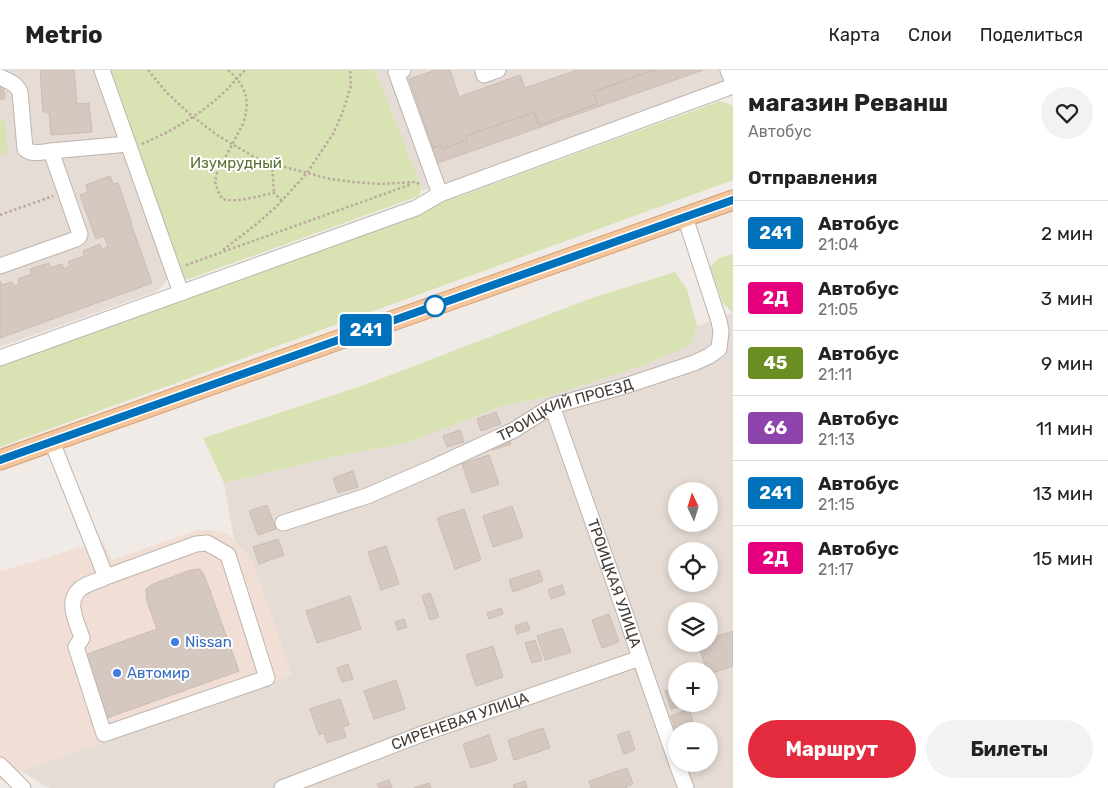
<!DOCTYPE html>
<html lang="ru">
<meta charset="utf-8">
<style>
:root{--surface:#fff;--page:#f2f2f2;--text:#222;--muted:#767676;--line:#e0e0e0;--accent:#e42b3d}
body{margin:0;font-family:Rubik,sans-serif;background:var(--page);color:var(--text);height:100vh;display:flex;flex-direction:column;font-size:19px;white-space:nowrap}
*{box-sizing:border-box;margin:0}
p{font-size:16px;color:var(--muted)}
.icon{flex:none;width:28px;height:28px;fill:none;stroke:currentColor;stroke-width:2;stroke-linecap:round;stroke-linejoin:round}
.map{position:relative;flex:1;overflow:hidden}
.panel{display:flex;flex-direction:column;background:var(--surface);width:375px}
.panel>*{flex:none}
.badge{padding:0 10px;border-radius:4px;font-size:18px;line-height:32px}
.needle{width:32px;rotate:356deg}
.buttons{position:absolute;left:668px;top:412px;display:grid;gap:10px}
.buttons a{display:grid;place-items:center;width:50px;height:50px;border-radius:50%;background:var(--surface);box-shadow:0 2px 8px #0003;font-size:25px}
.map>.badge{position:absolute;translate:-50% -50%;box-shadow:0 0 0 2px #fff}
h2{padding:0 15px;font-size:19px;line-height:45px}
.round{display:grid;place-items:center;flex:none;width:52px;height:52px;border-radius:26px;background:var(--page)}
.head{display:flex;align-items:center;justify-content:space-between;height:85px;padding:0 15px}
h1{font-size:24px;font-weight:700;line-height:38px}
.button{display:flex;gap:10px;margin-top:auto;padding:10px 15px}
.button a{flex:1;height:58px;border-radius:30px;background:var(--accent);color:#fff;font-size:20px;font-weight:700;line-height:58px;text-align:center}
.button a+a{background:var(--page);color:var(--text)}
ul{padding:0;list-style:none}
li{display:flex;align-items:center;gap:15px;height:65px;padding:0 15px;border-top:1px solid var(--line)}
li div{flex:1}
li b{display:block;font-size:19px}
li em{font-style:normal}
li .badge{min-width:55px;font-weight:700;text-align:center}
header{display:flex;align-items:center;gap:30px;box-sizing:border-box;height:70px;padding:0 25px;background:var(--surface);border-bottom:1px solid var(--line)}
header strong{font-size:24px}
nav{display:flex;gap:28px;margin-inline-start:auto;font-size:18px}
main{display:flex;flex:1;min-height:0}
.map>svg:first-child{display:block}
.residential{fill:#e5dcd5;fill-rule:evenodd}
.commercial{fill:#f1ded4}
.green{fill:#d8e2b3}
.building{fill:#d5c8c0;stroke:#ccbbb1}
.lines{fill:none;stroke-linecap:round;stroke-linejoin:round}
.minor-casing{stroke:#bfb4ad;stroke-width:17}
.major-casing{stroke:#d79e6f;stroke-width:21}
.path{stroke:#bca99d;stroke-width:2.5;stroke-dasharray:2.5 2.5;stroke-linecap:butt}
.minor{stroke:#fff;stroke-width:15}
.major{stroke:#f4c69d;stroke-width:19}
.line-casing{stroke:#fff;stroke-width:11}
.line{stroke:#0072bc;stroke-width:8}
.stop-dot{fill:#fff;stroke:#0072bc;stroke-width:2.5}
.shop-dot{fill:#3f7fe0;stroke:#fff;stroke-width:2}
.labels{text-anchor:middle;stroke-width:4;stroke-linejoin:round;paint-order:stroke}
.park-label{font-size:15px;fill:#576f30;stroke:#fff}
.street-label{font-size:15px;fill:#443b36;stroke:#fff}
.shop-label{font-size:15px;fill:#366cbe;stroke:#fff;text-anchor:start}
</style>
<header>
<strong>Metrio</strong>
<nav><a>Карта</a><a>Слои</a><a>Поделиться</a></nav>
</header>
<main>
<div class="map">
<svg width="733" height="718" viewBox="0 0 733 718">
<rect width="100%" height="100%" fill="#f1ebe7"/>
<path class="residential" d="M0 0H95L170 204 164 215 155 222 0 277Z
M375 0H733V11L442 117 421 120 420 113Z
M732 243H733V718H50L44 716 22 701 292 605 252 491 234 469 224 413 337 386 407 373 502 336 543 328 647 294 691 275 697 256ZM676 421H709V454H676ZM676 481H709V514H676ZM676 541H709V574H676ZM676 601H709V634H676ZM676 661H709V694H676Z"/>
<path class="commercial" d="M198 460H214L226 463 234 469 252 491 292 605 22 701 0 710V501L50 487 103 470 112 490Z"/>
<path class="green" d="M106 0H375L420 113 421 120 419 126 186 210 180 206Z
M720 31 732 35 733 36V110L0 377V294Z
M5 50 8 84 0 85V51Z
M733 184V243L723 233 710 197 719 188Z
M675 202 687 219 697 256 691 275 647 294 543 328 502 336 407 373 337 386 224 413 203 368 367 314 589 229Z"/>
<path class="building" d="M40 0H74L77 34 89 33 92 62 51 65 49 42H43Z
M436 0H450L459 27 520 5 525 18 577 0H654L593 22 597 34 539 55 534 42 466 66 467 70 442 79 441 75 433 78 409 9Z
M654 0H661L662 2 666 0H703L432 95 425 75 431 73 433 78 441 75 442 79 467 70 466 66 534 42 539 55 597 34 593 22Z
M0 14H3L5 29H0Z
M110 106 113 114 118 113 132 154H131L152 213 0 268V211L1 215 12 212 14 216 19 215 18 209 32 204 30 199 49 193 50 198 62 194 64 199 70 196 68 192 84 186 83 181 100 174 102 179 108 177 104 166 96 169 80 125 88 122 86 115Z
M496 342 501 354 481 361 477 349Z
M460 360 464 372 447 377 443 366Z
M509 368 511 374 492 380 490 375Z
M489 385 499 414 472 423 462 394Z
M353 401 358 417 338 423 333 408Z
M267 435 276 459 258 465 249 441Z
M512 436 523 467 493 477 483 446Z
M464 439 481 490 455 499 437 448Z
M278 469 284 485 259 494 253 477Z
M386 476 399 514 381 520 368 482Z
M200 499 205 507 239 601 107 648 85 585 157 559 147 531 146 519 153 514 191 500Z
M539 500 543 511 513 522 509 510Z
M562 515 565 524 551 529 548 520Z
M430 523 439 547 430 550 422 526Z
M350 526 361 559 317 573 306 541Z
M501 538 503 544 489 549 487 543Z
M609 544 619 572 602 578 592 550Z
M404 549 407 557 398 560 395 552Z
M527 552 530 560 517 564 515 556Z
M562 558 571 582 545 590 537 566Z
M733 561V596L709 604V601H707L698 574H709V569Z
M535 570 542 590 532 593 525 573Z
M493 576 503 607 476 616 466 585Z
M348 594 353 609 342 612 337 598Z
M396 610 405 639 374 649 364 621Z
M676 618V634H688L671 639 665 621Z
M340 629 349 655 343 657 346 667 327 673 324 663 319 665 310 639Z
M689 639 696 661H676L671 646Z
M543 658 550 678 514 690 508 670Z
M629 661 635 680 624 684 617 665Z
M489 665 497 690 471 698 463 674Z
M627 698 633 714 626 717 627 718H591L589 711Z
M389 710 392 718H379L377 714Z
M525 711 527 718H514L513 715Z
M429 713 431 718H414Z"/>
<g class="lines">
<defs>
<g id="minor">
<path d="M102 0 181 223"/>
<path d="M403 0 396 2 440 124"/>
<path d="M483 0 484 5 498 0"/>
<path d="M728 0 733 12"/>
<path d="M0 7C8 11 16 13 20 22L25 79C32 85 43 82 51 81"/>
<path d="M0 196 76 169 79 167 80 164 51 81 128 74"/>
<path d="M0 288 416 138 440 124 733 16"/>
<path id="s1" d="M552 336 627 549 640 588 676 691"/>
<path d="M52 372 106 507 196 474 207 473 228 485 267 608 104 664 76 577 82 568C77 552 65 532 80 519 87 513 99 511 106 507"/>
<path id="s2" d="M283 453 367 426 434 397 514 360 552 336 625 316 694 293 709 286 719 279 721 261 719 251 685 147"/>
<path d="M677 694 686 718"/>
<path d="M0 695 23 718"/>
<path id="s3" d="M282 718 422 664 640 588"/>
</g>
<path id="major" d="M0 390 733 130"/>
</defs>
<use href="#minor" class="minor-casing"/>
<use href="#major" class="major-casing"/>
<path class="path" d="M148 0 167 23 193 47 217 65 256 88 281 96 330 109 353 112 381 114 416 112 420 115
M228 0C246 16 251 30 243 54L217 103 215 112 218 121 222 129C239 133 257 126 274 123L282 131
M142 74C170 62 198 46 221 25 230 17 237 8 245 0
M272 94 274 123
M0 145 53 126
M223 180 259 152 277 136 307 103 333 64 342 44 351 16 350 0
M186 195 412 114"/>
<use href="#minor" class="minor"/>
<use href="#major" class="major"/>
</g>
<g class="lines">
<defs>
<path id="line" d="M0 390 733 130"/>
</defs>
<use href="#line" class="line-casing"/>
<use href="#line" class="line"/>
</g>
<circle class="stop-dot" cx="435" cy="236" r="10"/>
<g class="shop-dot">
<circle cx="175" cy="572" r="5"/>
<circle cx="117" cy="603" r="5"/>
</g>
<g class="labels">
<g class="park-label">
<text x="236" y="98">Изумрудный</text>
</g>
<g class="street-label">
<text dy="5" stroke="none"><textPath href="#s2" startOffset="305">ТРОИЦКИЙ ПРОЕЗД</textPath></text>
<text dy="5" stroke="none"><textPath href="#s1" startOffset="188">ТРОИЦКАЯ УЛИЦА</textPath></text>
<text dy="5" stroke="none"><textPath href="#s3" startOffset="190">СИРЕНЕВАЯ УЛИЦА</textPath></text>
</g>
<g class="shop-label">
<text x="185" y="577">Nissan</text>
<text x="127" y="608">Автомир</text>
</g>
</g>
</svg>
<div class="buttons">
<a><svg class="needle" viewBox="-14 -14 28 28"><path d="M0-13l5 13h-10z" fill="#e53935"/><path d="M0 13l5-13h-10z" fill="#767676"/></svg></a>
<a><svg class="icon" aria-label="locate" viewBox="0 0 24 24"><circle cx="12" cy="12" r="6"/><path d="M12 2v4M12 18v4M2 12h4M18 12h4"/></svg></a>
<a><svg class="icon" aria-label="layers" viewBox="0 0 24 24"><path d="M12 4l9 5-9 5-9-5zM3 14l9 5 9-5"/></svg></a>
<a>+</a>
<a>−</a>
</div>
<b class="badge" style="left:366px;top:260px;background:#0072bc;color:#fff">241</b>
</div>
<section class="panel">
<div class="head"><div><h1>магазин Реванш</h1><p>Автобус</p></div><a class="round"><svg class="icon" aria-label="heart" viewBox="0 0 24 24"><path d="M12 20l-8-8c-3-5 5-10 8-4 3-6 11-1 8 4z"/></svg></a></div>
<h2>Отправления</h2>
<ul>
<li><span class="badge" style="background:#0072bc;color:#fff">241</span><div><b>Автобус</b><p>21:04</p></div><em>2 мин</em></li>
<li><span class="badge" style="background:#e6007e;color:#fff">2Д</span><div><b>Автобус</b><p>21:05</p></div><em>3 мин</em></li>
<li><span class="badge" style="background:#6b8e23;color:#fff">45</span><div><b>Автобус</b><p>21:11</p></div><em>9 мин</em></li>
<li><span class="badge" style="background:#8e44ad;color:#fff">66</span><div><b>Автобус</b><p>21:13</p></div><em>11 мин</em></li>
<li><span class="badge" style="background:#0072bc;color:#fff">241</span><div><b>Автобус</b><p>21:15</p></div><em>13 мин</em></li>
<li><span class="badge" style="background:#e6007e;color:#fff">2Д</span><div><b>Автобус</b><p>21:17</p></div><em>15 мин</em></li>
</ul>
<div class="button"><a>Маршрут</a><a>Билеты</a></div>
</section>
</main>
